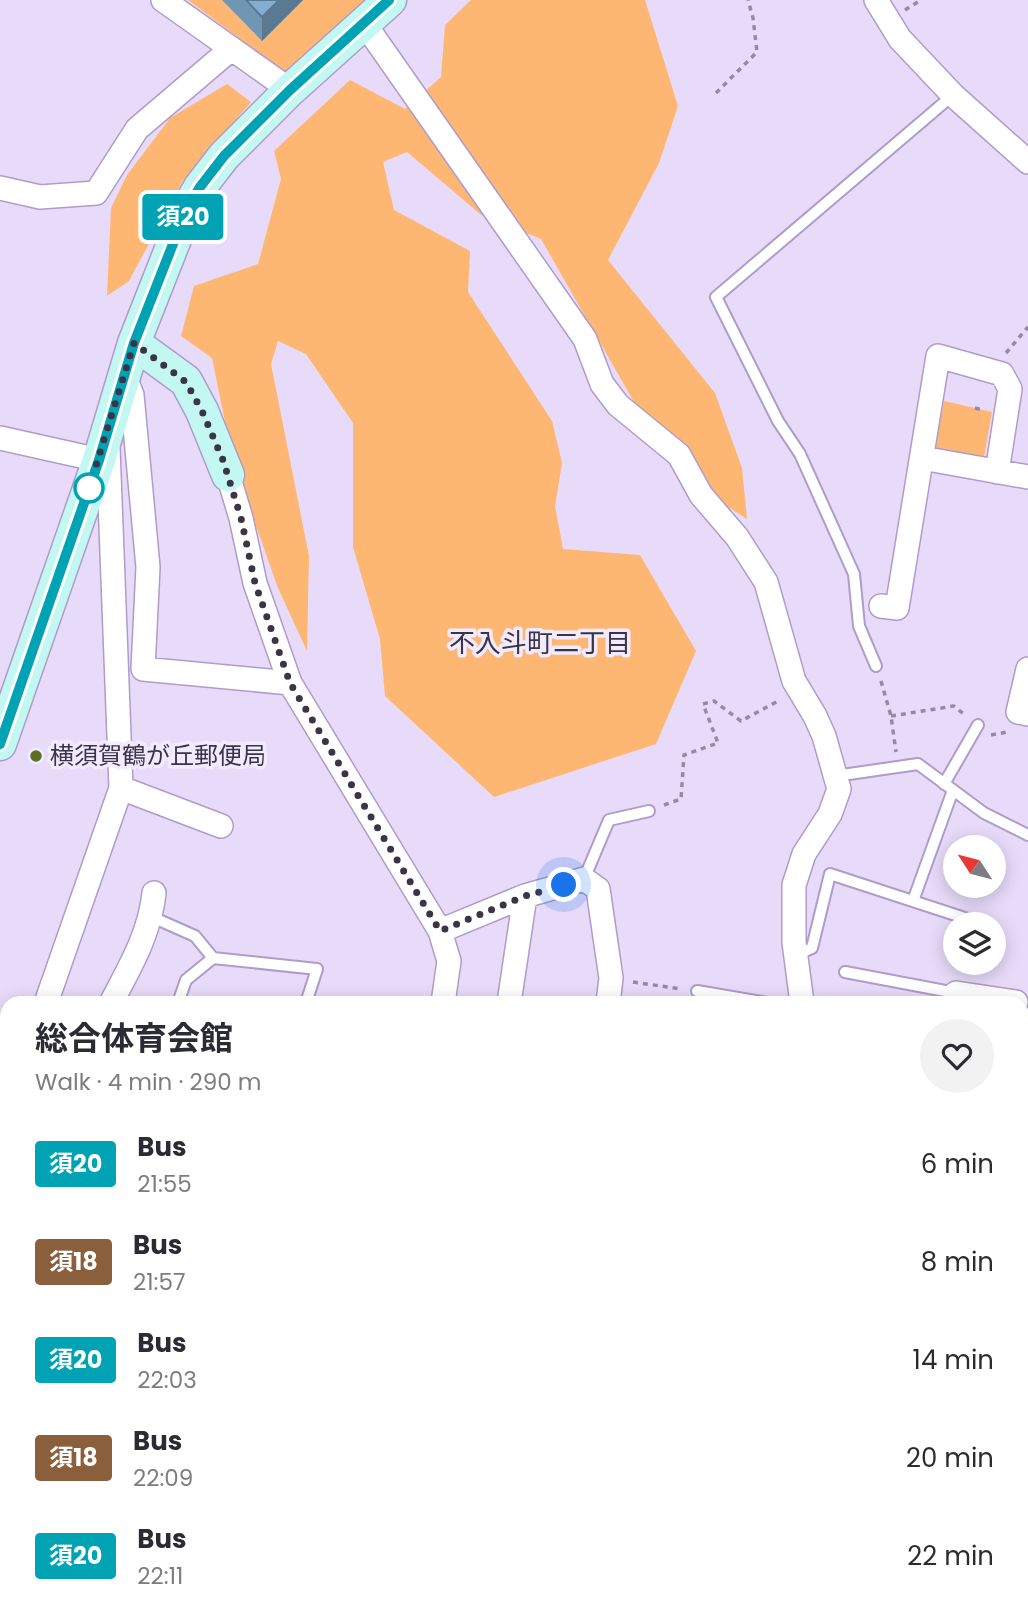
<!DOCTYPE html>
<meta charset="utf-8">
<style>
:root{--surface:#fff;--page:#f2f2f3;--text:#2b2b33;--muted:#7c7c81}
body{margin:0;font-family:Poppins,"Noto Sans JP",sans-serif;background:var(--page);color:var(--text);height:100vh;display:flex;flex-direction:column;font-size:26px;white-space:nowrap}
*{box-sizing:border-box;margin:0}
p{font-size:23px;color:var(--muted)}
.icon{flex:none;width:38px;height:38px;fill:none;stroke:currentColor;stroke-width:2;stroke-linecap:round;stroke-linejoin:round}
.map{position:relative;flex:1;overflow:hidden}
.drawer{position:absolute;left:0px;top:996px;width:1029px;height:625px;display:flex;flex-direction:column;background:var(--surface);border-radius:21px 21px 0 0;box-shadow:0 4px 18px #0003}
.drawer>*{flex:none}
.badge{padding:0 14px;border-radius:5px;font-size:24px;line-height:46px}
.needle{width:46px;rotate:306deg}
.tools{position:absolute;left:943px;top:835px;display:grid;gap:14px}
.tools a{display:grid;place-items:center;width:63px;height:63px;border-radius:50%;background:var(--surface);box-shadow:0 4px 18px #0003;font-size:35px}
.you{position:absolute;width:35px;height:35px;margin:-18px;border:5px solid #fff;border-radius:50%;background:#1a73e8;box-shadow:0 0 0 10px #1a73e833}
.map>.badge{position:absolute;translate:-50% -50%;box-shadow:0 0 0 4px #fff}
.round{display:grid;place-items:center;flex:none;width:74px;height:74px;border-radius:37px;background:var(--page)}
.headline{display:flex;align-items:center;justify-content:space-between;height:119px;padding:0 35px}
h1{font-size:33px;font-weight:700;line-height:52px}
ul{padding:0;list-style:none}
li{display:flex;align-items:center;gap:21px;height:98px;padding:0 35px}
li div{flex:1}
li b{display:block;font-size:26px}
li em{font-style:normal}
li .badge{min-width:77px;font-weight:700;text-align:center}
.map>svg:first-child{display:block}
.green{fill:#feb773}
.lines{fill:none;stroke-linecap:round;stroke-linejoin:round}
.lane-casing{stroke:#af9cca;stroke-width:14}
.street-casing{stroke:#af9cca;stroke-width:26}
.secondary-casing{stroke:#af9cca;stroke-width:35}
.path{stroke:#948aa3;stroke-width:3.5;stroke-dasharray:5 5;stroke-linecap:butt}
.lane{stroke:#fff;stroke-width:10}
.street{stroke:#fff;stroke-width:23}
.secondary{stroke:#c3f8f2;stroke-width:32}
.wall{fill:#7096b4}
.shaded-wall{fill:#5b7a92}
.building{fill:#82aed1;stroke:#5b7a92;stroke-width:2}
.line-casing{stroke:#fff;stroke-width:16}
.line{stroke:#00a3b4;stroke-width:10}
.walk{stroke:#3b3346;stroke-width:7;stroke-dasharray:0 12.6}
.stop-dot{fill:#fff;stroke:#00a3b4;stroke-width:3.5}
.poi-dot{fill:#5b7020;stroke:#f2eafe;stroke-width:2.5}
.labels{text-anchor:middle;stroke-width:7;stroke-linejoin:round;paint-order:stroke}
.poi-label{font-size:24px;fill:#3b3346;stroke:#f2eafe;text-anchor:start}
.neighbourhood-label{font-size:26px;fill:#3b3346;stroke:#f2eafe}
</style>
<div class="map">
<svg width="1028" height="1619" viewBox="0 0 1028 1619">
<rect width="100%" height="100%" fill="#e7dbf9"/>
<path class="green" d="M188 0H367L290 76Z
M471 0H645L678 106 659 163 608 260 715 393 742 468 747 519 674 472 541 239 480 214 407 152 383 162 394 210 470 251 468 292 552 421 562 463 555 506 563 549 640 555 696 651 656 744 494 797 385 696 380 639 353 547V423L306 354 278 341 271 364 309 556 307 651 278 588 233 461 212 358 181 336 194 286 258 264 281 179 274 151 350 80 405 109 441 77 445 25Z
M227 84 251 102 182 182 129 281 107 296 111 208 127 175 170 118Z
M944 401 992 412 983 463 934 453Z"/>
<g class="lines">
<defs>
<path id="lane" d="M876 666 859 626 854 574 800 454 778 421 716 297 953 95
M835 776 918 764 984 813 1028 835
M944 784 978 725
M584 879 609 820 649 811
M913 901 953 790
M152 917 195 936 213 958
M796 955 812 948 830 874 983 924
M845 972 956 993
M697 991 768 1003
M178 1003 186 980 213 958 317 969 306 1003"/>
<path id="street" d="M163 0 290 90
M876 0 900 39 953 95 1028 162
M364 23 585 339 602 384 618 405 679 455 701 495 737 537 766 582 794 681 815 716 824 736 839 789 830 814 804 854 794 885V942L802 1003
M0 188 40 197 96 193 137 129 231 49
M125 377 132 395 148 567 143 669 290 683
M0 438 99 460
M922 458 1028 477
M228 475 241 518 255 583 290 683 440 931
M881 606 897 608 938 356 1002 374 1010 389 997 472
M1028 669 1018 712 1028 714
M121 788 221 826
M46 1003 121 788 108 448
M111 1003C130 967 150 933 154 893
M443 1003 449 961 440 931 525 896 584 879 598 889 611 978 608 1003
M509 1003 525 896
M955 1003 956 993 1016 1002
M0 1133 7 1113
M1022 1201 1028 1202
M0 1283 7 1314
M1022 1305 1028 1306
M72 1614 74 1619
M597 1614 599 1619
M720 1614 722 1619
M842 1614 845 1619
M965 1614 967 1619
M348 1619 357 1614"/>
<path id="secondary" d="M134 343 186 381 202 411 228 475
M0 744 99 460 134 343 186 211 200 187 224 156 290 90 390 0"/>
</defs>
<use href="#lane" class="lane-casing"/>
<use href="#street" class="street-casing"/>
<use href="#secondary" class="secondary-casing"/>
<path class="path" d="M905 10 921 0
M716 93 757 52 753 18 748 0
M1006 353 1028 327
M975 408 983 410
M881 681 891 716 896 752
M891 716 954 706 966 716
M991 735 1007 732
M664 805 681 799 684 755 718 743 703 704 714 701 741 721 780 700
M633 982 681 989"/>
<use href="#lane" class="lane"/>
<use href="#street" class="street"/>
<use href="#secondary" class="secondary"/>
</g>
<path class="wall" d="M222 0H303L262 41Z"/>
<path class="shaded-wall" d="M279 0H303L262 41V17Z"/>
<path class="building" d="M246 0H279L262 17Z"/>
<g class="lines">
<defs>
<path id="line" d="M0 744 99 460 134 343 186 211 200 187 224 156 290 90 389 0"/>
</defs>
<use href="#line" class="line-casing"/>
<use href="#line" class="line"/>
<path class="walk" d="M89 488 134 343 186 382 202 411 223 460 241 518 255 583 290 683 440 931 525 896 564 885"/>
</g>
<circle class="stop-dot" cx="89" cy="488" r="14"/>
<circle class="poi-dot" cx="36" cy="756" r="7"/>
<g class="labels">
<g class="poi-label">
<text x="50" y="764">横須賀鶴が丘郵便局</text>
</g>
<g class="neighbourhood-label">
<text x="540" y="652">不入斗町二丁目</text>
</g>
</g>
</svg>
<div class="tools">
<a><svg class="needle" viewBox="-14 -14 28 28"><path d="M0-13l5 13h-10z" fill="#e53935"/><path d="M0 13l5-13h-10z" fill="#7c7c81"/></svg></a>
<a><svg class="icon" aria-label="layers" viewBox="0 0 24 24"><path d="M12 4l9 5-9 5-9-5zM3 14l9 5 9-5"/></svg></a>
</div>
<div class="you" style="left:564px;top:885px"></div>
<b class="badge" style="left:183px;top:217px;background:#00a3b4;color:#fff">須20</b>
<section class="drawer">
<div class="headline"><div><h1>総合体育会館</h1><p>Walk · 4 min · 290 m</p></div><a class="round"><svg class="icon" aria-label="heart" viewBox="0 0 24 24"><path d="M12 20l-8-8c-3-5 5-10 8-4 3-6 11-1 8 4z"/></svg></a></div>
<ul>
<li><span class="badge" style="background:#00a3b4;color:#fff">須20</span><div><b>Bus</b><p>21:55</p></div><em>6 min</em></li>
<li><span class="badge" style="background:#8b5e3c;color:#fff">須18</span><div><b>Bus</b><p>21:57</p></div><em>8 min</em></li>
<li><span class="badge" style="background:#00a3b4;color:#fff">須20</span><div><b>Bus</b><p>22:03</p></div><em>14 min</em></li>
<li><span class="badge" style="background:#8b5e3c;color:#fff">須18</span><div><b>Bus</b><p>22:09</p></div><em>20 min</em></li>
<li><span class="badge" style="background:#00a3b4;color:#fff">須20</span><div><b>Bus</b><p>22:11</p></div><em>22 min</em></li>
</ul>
</section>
</div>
